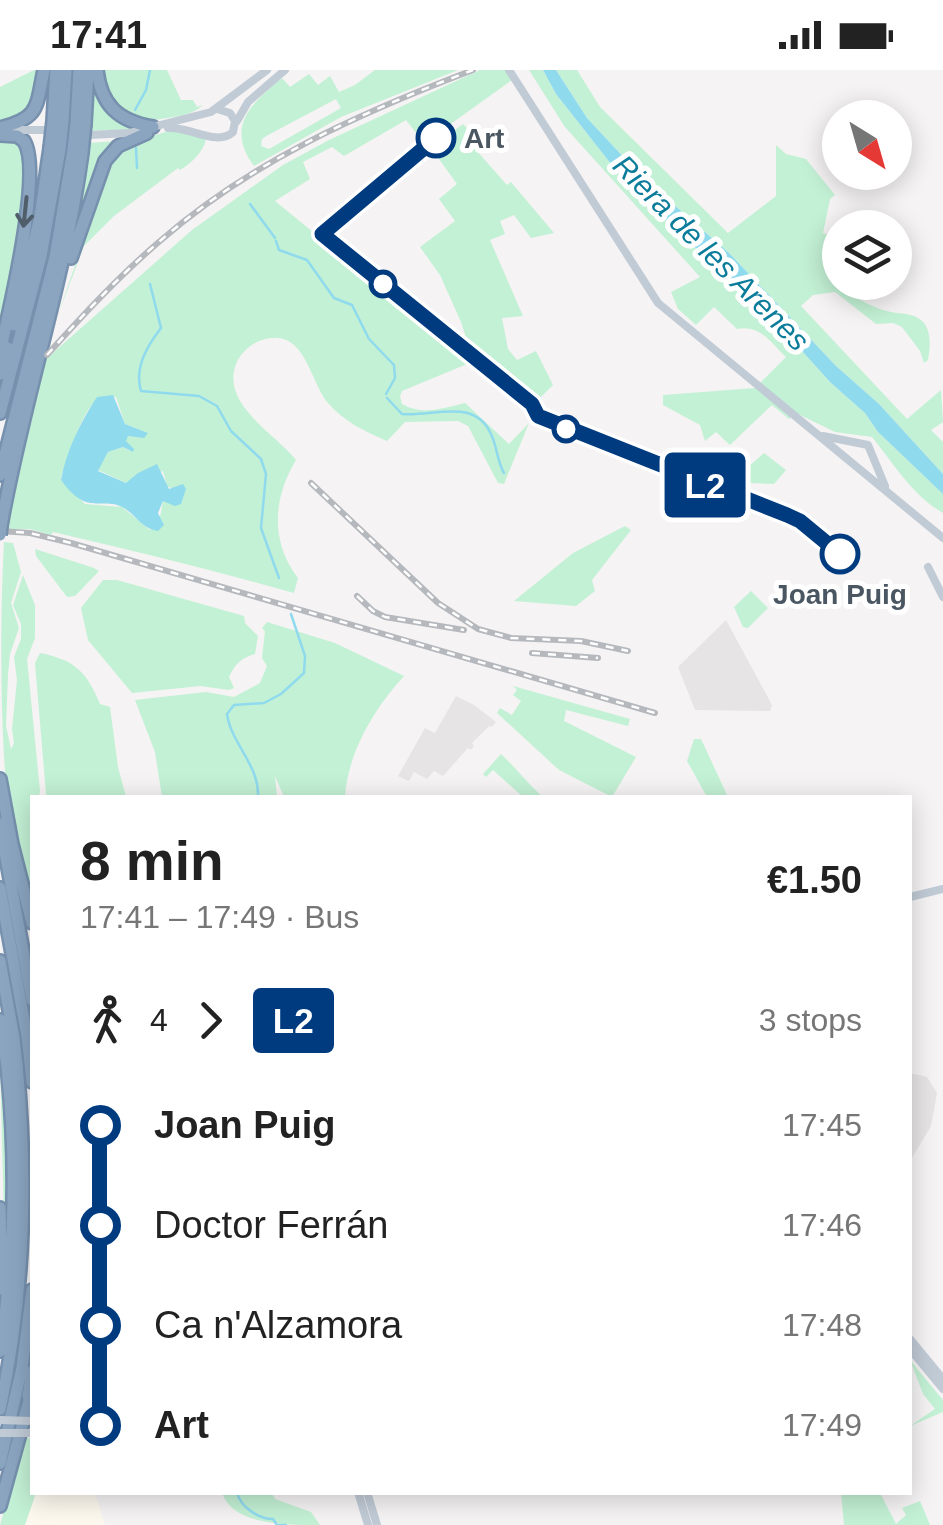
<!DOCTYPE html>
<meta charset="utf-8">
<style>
:root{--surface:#fff;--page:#f2f2f2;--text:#222;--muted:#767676}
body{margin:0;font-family:Arial,sans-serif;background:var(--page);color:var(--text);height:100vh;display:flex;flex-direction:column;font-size:38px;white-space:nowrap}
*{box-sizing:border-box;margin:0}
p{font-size:32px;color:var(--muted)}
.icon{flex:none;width:55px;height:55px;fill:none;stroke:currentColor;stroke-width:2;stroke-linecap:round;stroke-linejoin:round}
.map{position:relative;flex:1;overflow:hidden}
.details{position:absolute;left:30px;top:725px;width:882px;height:700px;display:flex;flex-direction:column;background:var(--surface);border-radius:0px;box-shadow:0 5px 25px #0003}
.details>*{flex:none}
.badge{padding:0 20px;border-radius:8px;font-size:35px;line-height:65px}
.needle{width:65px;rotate:143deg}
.fabs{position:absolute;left:822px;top:30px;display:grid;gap:20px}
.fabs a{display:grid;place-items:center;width:90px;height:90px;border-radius:50%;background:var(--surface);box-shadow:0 5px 25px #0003;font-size:50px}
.map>.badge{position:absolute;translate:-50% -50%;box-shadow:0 0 0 5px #fff}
.legs{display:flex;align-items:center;gap:15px;height:110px;padding:0 50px;font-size:32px}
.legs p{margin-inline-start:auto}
.headline{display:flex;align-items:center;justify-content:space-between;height:170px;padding:0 50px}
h1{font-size:55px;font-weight:700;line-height:75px}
ul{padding:0 50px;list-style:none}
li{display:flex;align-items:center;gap:35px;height:100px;font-size:38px}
li i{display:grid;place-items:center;width:15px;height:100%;margin:0 12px;background:currentColor}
li i::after{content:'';width:25px;height:25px;margin:-12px;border:8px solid;border-radius:50%;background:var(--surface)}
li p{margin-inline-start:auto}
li:first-child i{background:linear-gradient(#0000 50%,currentColor 0)}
li:last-child i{background:linear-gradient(currentColor 50%,#0000 0)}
.status{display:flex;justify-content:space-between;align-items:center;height:70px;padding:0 50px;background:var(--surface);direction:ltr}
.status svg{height:28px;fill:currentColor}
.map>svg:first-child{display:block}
.commercial{fill:#fdf9ef}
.education{fill:#e6e4e5}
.green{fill:#c3f1d5;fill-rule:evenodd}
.water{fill:#90daee}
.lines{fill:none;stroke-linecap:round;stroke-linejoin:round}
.stream{stroke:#90daee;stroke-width:2.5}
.highway-casing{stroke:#7690ad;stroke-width:16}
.secondary{stroke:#c1cbd6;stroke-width:8}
.highway{stroke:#8ba5c1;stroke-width:11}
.rail-casing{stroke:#b5b8bd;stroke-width:6}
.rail{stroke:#fff;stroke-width:2.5;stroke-dasharray:8;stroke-linecap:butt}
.highway-bridge-casing{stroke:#7690ad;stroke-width:16;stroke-linecap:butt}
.secondary-bridge{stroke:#c1cbd6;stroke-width:8}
.highway-bridge{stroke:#8ba5c1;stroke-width:11}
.oneway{stroke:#505e6b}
.line-1-casing{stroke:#fff;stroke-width:22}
.line-1{stroke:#003b80;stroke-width:15}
.stop-1-dot{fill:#fff;stroke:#003b80;stroke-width:5}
.labels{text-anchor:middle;stroke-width:10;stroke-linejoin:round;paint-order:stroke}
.stop-label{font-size:28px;font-weight:bold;fill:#4a5661;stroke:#fff;text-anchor:start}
.water-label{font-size:30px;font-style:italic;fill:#0c7c9b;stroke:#fff}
</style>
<div class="status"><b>17:41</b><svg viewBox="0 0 49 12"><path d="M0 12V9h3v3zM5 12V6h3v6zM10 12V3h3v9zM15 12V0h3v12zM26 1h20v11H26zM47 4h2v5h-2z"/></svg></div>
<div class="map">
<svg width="943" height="1455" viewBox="0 0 943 1455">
<rect width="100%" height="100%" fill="#f5f3f3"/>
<path class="commercial" d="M33 1422 95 1423 105 1455H21Z"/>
<path class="education" d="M726 550 772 635 770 641 695 640 678 597Z
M456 626 474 635 496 652 491 657 489 656 472 673 474 676 471 680 468 678 443 706 434 701 427 709 414 702 409 711 398 706 425 658 435 663Z
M910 1003 927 1007 937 1023 931 1056 910 1091Z"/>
<path class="green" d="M34 0H41L28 42 24 47 0 53V17Z
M94 0 97 20 140 59 89 61Z
M101 0H167L181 30H193L197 37 203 35C194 44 180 46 167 48 125 56 110 38 101 0Z
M375 0H458L341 47 254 96C225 56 251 34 282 8L290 17 309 4 318 15 330 6 339 22 355 15ZM336 29 341 38 269 79 261 76 262 69 268 65Z
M480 0H506L512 10 424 73 406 50 344 86 332 77 303 92 310 109 275 131 472 292 402 321 400 326 402 334C423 346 443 338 465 333L509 374 529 353 504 414 498 413 468 356 458 351 405 352 387 371C366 362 343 351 328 333 309 310 305 256 262 270 250 274 239 284 235 297 223 336 276 364 296 390 273 428 270 472 298 508L294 523C213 500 134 481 53 462L51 465 30 459H7L26 352 46 289 192 160 283 95 329 70ZM116 327 125 354 148 363 128 366 125 370 130 381 123 377 108 382 98 400 126 413 163 401 167 416 173 419 177 416 163 431 160 447 150 460 122 437 85 434 61 409C63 396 83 342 93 334 99 330 109 329 116 327Z
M529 0H543L556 24 626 113 657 140 678 164 710 189 723 206 763 238 831 313 865 343 878 362 943 424V443C912 425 894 394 872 367L835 362 796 343 789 349 772 335 730 375 716 362 705 371 700 355 663 335V325L755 318 786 287C771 273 760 254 737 259L714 237 696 255 678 239 671 222 700 207 565 57Z
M556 0H577L600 37 728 163 776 126V75L786 84 806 89 835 125 830 129 823 163 838 168 833 184 824 189C835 215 862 236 891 242 901 244 914 243 922 251 932 260 930 278 928 290L924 293 920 281 902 257 893 253 876 254 835 222 813 225 801 236 907 349 941 320 943 352 931 360 943 372V404L879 334 836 296 729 183 641 106 587 48Z
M463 54 474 65 476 80 507 115 511 112 554 163 531 168 514 145 500 151 505 164 490 170 523 246 502 248 508 279 517 290 536 281 553 315 536 332 469 277 461 252 440 205 420 177 455 151 439 129 457 114 431 78Z
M169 61 202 66 206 70C202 83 192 93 180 100L178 98 114 146 84 176 58 245 112 88 132 72Z
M9 70 20 74 27 100 0 262V72Z
M118 71 74 171 88 73Z
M764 383 786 400 774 414 751 413 741 422 733 419 730 413Z
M625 456 631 460 592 510 595 521 576 536 514 531 573 483Z
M4 472 13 473 21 502 11 533 19 558 10 584 8 605 6 656 11 679 14 673 12 659 17 610 14 587 21 569V554L13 535 23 505 35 535V568L27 589 40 721 39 727 32 728V840C24 802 14 765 7 727 0 649 0 550 4 472Z
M35 479 94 498 99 501 75 526 67 527 36 486Z
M103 510H117L244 546 245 553 258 566 255 584C241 588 235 594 229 607L234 618 229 620 200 616 132 623 88 570 81 538Z
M751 521 768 538 748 558 743 557 734 537Z
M267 552 335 573 404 606C374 639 348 682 345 727H284L275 706 277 727H162L155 682 135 630 206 622 234 627 260 613 267 596 262 588 265 561 262 558Z
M40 583C74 590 86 600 100 634L110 637 118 697 126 727 48 728 46 724 35 593Z
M513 616 630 649 628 656 566 640 564 651 636 687 612 727 559 700 497 643 500 638 512 645 521 631 513 625 517 620Z
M694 669H701L728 727H707L687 691Z
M501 684C516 698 527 713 543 727H523L493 700 486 707 483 704Z
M0 989C11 1056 10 1126 5 1193Z
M910 1290 943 1330V1342L910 1356 935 1339 923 1324Z
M25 1368H32V1422L36 1423 25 1455H0Z
M222 1423H272L275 1429 311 1442 320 1455C285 1455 233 1455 222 1423Z
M841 1423H880L896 1454 906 1445 902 1438 920 1431 930 1455H844Z"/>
<path class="water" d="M543 0H556L587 48 641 106 729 183 836 296 879 334 943 404V424L878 362 865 343 831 313 763 238 723 206 710 189 678 164 657 140 626 113 556 24Z
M113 325 125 354 148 363 144 368 128 366 126 371 134 379 133 382 123 377 108 382 98 401 126 413 138 403 157 394 169 419 183 414 186 419 181 434 175 436 163 431 158 443 164 455 158 461C141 458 137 446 124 438 102 425 88 448 61 410 66 381 81 351 97 327Z"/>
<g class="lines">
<path class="stream" d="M135 40 146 20 150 0
M136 78 137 98
M250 134 275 168
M276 171 279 180 307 190 334 228 352 235 369 269 394 295 395 308 386 324
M150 214 161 258C147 276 134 298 141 321L199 326 217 336 231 361 261 389 266 404 261 458 279 508
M387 328 402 344C434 347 474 327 491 364 497 376 497 391 504 403
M258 728C260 695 231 674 227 644L234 635 264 633 281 624 304 603 305 586 291 544
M237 1422C240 1437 259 1449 273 1449L277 1455
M279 1455H286"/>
<defs>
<path id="highway" d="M97 0C101 35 118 51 153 57
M53 51 56 0
M63 51 66 0
M76 53 79 0
M85 54 88 0
M0 58C40 48 36 37 44 0
M71 188 105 91 118 76 147 63
M14 255 40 147 50 78
M0 282C9 243 43 101 24 71L17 66 0 65
M0 304 8 278
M0 343 41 186 60 79
M0 405 55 187 73 80
M1 456C23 330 65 210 82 83
M0 709 12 774 32 853
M0 754 32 930
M0 818 27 966
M0 891 14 968
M0 950 3 969
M30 993 32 1012
M0 1138 2 1219
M0 1281C15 1186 17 1091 7 996
M28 1326 32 1301
M0 1339C25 1224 28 1111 17 995
M0 1393 22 1298 32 1220
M0 1436 32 1320"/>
</defs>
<use href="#highway" class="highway-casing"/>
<path class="secondary" d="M509 0 658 233 943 468
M237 51 248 32 285 0
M168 58C190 56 217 77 233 62L235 51 230 43 217 39
M6 60H46
M90 65 129 63 211 42 267 0
M823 366 868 375 885 416
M928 497 943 527
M910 827 943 819
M910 1269 943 1309
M910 1279 943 1319
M358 1422 368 1455
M367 1422 377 1455"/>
<use href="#highway" class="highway"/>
<defs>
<path id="rail" d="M47 285C83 245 119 206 160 171 252 91 360 43 473 0
M311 413 438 533 478 559 511 568 581 571 628 581
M0 461 30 463 71 473 655 643
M357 526 373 541 385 547 464 560
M532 583 598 588"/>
</defs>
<use href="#rail" class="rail-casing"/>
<use href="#rail" class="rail"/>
<defs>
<path id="highway-bridge" d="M50 78 53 51
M60 79 63 51
M73 80 76 53
M82 83 85 54
M0 465 1 456
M27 966 30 993
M14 968 17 995
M3 969 7 996"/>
</defs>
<use href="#highway-bridge" class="highway-bridge-casing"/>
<path class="secondary-bridge" d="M0 1350 32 1351
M0 1363H32"/>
<use href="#highway-bridge" class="highway-bridge"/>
</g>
<defs><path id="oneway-shaft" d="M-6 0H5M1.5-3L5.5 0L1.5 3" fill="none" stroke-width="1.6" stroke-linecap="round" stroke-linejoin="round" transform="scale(2.5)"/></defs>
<use class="oneway" href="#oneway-shaft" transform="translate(25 142) rotate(96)"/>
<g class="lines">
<defs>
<path id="line-1" d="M436 68 322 164 532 334 538 346 787 445 800 451 840 484"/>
</defs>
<use href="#line-1" class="line-1-casing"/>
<use href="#line-1" class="line-1"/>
</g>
<g class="stop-1-dot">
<circle cx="436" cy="68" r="18"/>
<circle cx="383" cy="214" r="12"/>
<circle cx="566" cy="359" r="12"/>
<circle cx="840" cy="484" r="18"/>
</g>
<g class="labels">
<g class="stop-label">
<text x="464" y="78">Art</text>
<text x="840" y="534" text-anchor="middle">Joan Puig</text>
</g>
<g class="water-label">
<text transform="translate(711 183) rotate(45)" y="10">Riera de les Arenes</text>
</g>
</g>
</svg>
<div class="fabs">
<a><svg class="needle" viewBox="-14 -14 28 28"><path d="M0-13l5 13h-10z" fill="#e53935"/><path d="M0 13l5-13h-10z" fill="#767676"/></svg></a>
<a><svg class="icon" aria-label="layers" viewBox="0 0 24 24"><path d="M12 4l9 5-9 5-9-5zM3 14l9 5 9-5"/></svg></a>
</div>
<b class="badge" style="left:705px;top:415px;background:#003b80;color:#fff">L2</b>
<section class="details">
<div class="headline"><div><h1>8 min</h1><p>17:41 – 17:49 · Bus</p></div><b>€1.50</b></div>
<div class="legs"><svg class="icon" aria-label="walk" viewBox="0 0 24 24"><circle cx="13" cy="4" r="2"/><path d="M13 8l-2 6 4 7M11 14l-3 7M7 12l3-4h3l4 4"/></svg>4<svg class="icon" aria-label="forward" viewBox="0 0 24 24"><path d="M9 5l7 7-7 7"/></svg><b class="badge" style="background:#003b80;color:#fff">L2</b><p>3 stops</p></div>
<ul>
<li><i style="color:#003b80"></i><b>Joan Puig</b><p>17:45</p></li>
<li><i style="color:#003b80"></i><span>Doctor Ferrán</span><p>17:46</p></li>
<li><i style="color:#003b80"></i><span>Ca n'Alzamora</span><p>17:48</p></li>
<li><i style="color:#003b80"></i><b>Art</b><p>17:49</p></li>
</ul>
</section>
</div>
